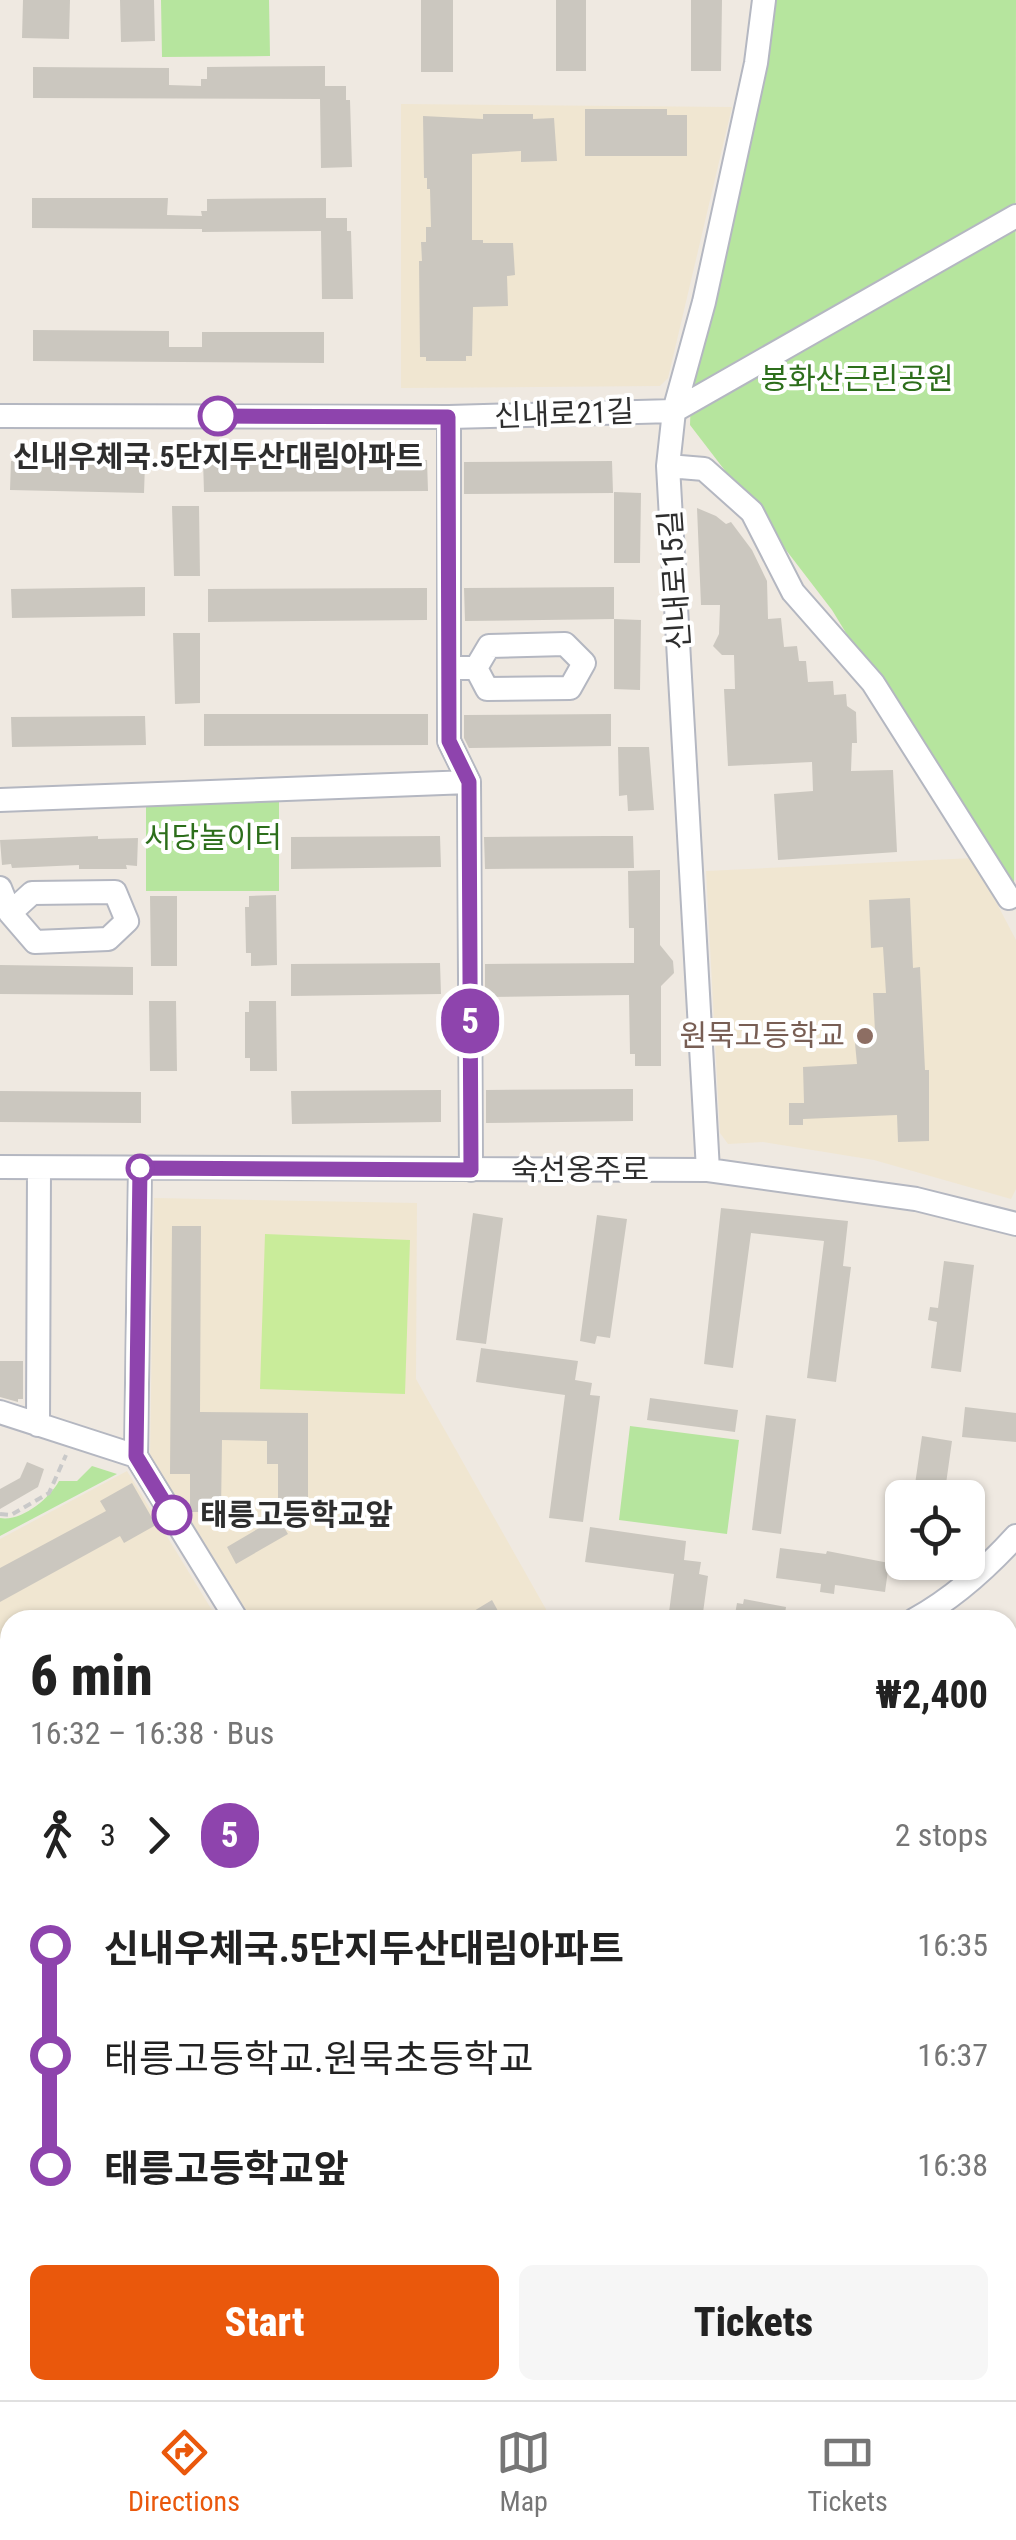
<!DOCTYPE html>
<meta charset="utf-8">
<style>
:root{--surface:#fff;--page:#f6f6f6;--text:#222;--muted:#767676;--line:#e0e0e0;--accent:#ea580c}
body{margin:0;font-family:"Roboto Condensed","Noto Sans KR",sans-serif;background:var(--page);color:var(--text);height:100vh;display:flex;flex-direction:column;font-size:38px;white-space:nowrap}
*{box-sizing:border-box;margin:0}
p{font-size:32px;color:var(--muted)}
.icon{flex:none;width:55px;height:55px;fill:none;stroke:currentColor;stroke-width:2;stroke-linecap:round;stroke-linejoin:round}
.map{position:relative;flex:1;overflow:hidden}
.details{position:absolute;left:0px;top:1610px;width:1018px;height:790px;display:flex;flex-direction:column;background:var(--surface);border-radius:30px 30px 0 0;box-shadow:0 2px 8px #0004}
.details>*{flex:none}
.badge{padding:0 20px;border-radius:32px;font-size:35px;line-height:65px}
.controls{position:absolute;left:885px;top:1480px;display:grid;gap:20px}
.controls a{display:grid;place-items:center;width:100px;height:100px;border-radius:15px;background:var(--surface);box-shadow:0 2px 8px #0004;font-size:50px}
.map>.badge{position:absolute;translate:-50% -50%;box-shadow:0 0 0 5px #fff}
.legs{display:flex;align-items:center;gap:15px;height:110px;padding:0 30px;font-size:32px}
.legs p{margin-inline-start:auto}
.overview{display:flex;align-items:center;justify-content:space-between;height:170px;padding:0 30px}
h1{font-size:55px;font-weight:800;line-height:75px}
.button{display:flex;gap:20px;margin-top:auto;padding:20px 30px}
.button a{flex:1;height:115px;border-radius:15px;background:var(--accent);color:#fff;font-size:40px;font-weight:800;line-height:115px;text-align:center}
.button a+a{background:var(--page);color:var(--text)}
ul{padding:0 30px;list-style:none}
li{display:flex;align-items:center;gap:35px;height:110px;font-size:38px}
li i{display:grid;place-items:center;width:15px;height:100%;margin:0 12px;background:currentColor}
li i::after{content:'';width:25px;height:25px;margin:-12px;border:8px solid;border-radius:50%;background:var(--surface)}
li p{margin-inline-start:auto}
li:first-child i{background:linear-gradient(#0000 50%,currentColor 0)}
li:last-child i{background:linear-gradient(currentColor 50%,#0000 0)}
.tabs{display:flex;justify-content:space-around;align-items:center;height:140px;border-top:2px solid var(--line);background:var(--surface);font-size:28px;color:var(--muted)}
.tabs a{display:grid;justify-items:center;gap:5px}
.tabs .active{color:var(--accent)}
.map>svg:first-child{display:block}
.education{fill:#f0e6d1}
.green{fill:#b6e59e}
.pitch{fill:#c9ec9a}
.building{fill:#cbc7bf}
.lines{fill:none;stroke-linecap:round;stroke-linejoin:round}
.minor-casing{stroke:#b4b7c1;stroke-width:26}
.major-casing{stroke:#c9c9c9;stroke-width:31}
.highway-casing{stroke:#c9c9c9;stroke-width:36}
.path{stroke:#c9c9c9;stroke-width:4;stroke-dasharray:8 5;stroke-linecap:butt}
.minor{stroke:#fff;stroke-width:22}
.major{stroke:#f2d163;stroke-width:28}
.highway{stroke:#ffa35c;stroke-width:32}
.line-1-casing{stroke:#fff;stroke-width:22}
.line-1{stroke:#8e44ad;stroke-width:15}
.stop-1-dot{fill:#fff;stroke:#8e44ad;stroke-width:5}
.education-dot{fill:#8d6e63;stroke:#fff;stroke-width:4}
.labels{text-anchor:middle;stroke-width:8;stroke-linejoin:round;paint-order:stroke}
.park-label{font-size:30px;fill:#2c6e1b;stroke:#fff}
.street-label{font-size:30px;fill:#2e2e2e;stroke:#fff}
.stop-label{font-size:30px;font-weight:bold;fill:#2e2e2e;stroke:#fff}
.education-label{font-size:30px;fill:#785e54;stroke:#fff;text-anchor:end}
</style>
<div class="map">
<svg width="1016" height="2400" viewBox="0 0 1016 2400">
<rect width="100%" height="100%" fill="#efe9e1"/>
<path class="education" d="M401 104 732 107 668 378 660 386 401 388Z
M973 858 1016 940V1189L1011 1199 874 1160 763 1142 728 1144 720 1133 706 871Z
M154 1198 417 1203 416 1379 552 1620H251L150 1459Z
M127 1471 218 1620H10V1898L0 1903V1539Z"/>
<path class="green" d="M161 0H269L270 56 162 57Z
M775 0H1016L1014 908 832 610 690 425 691 394Z
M146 785H279V891H146Z
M630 1426 739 1440 727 1534 619 1520Z
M92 1466 117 1474 0 1536V1518C21 1522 49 1499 59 1481H77Z
M1016 2184V2282L1008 2280V2185Z"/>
<path class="pitch" d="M265 1234 410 1240 405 1394 260 1389Z"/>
<path class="building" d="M23 0H70L69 39 22 38Z
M120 0H154L155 41 121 42Z
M421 0H453V72H421Z
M556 0H586V71H556Z
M691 0H722L721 71H691Z
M325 66V86H346V100H350L352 167 321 168 320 99 33 98V67L169 68V85L201 86V79H207V67Z
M585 109H667V115H687V156H585Z
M483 114H533V119L554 118 557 161 521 162V151L472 154V240H483V243H513L515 275 507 276 508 306 473 307 472 356H466V361H426V357H420L419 261H422L421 242H426V227H431L430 189H427V178H424L423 116 483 119Z
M32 198H168L167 215 202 216 201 211H207V199L326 198V218H347V231H351L353 299H322L321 231 202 232V229L32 228Z
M33 330 169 331V347H202V332H324V363L33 361Z
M203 460H427L428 491 204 492Z
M11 461 145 464 144 493 10 490Z
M612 461 613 493 464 494V462Z
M614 492 641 493 640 563H614Z
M172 506H199L200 576H174Z
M697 508 716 516 726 524 731 522 752 550 767 581 768 619 781 618 784 647 797 646 799 661H806L808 682 833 681 834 695 846 694 847 706 856 712 857 743H852L851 771 893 770 897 852 778 860 774 794 813 791 812 762 728 766 724 689H735L734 655H722L713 646 719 634 720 605H701Z
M145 587V616L12 618 11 589Z
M614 587V619L465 621 464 588Z
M427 588V620L208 622V589Z
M614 619 641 620 640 690 614 689Z
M173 633H200V703L175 704Z
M204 714H428V745L204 746Z
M611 714V746L469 748 464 738V715Z
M145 716 146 745 12 747 11 717Z
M618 747H649L654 810 628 811 627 795 619 796Z
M98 836V839L138 838 137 866 126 865 127 869H79V865L12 868 11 864 2 865 0 840Z
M440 836 441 867 291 869V837Z
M606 836H633L634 868 485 869 484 837Z
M660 870V945L673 961 674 973 661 986V1066H635V1054H630L629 995 485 997V964L634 963V928H629L628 871Z
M276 895 277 965 251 966V953H246L245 907H249V896Z
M150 896H177V966H151Z
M910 898 913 968 920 967 925 1070H929V1141L898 1142 897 1115 803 1119V1125H789V1103H804L803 1067 857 1064 854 1033 875 1031 873 993H886L883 947 871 948 869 900Z
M440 963 441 994 291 996V964Z
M0 965 133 967V995L0 994Z
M149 1001H176L177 1071H150Z
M249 1001H276L277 1071H250V1058H245V1012H249Z
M633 1089V1121L486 1123V1090Z
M441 1090V1122L292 1124 291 1091Z
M0 1091 141 1092V1123L0 1122Z
M721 1208 848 1221 843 1266 851 1267 836 1382 807 1378 824 1241 751 1233 733 1368 704 1364Z
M473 1213 503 1218 486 1344 456 1340Z
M597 1215 627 1219 610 1338 597 1336 595 1344 580 1341Z
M172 1226H201L200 1412 308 1413V1509H278V1464H267V1441L222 1440 221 1512H190V1474H170Z
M944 1261 974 1265 961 1372 931 1368 937 1322 928 1320 930 1307 938 1308Z
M481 1348 578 1361 575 1380 592 1383 590 1395 600 1396 583 1522 549 1518 565 1395 476 1382Z
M0 1361H23V1399H18V1402L0 1397Z
M650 1398 738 1410 735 1432 647 1420Z
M965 1407 1016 1413V1442L962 1437Z
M766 1415 796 1419 781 1534 752 1530Z
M922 1436 952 1441 944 1498H913Z
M27 1462 44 1469 38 1487 0 1509V1489L20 1478Z
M132 1483 156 1525 124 1543 120 1536 0 1602V1568L106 1511 100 1501Z
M278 1517 288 1534 236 1564 227 1547Z
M590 1527 686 1541 684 1560 701 1562 699 1574 708 1576 702 1620H668L674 1574 585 1562Z
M780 1548 826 1554 827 1551 889 1563 885 1592 835 1585 834 1594 820 1592 821 1584 776 1578Z
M744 1599 786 1607 784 1620H734L737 1603 743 1604Z
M492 1600 503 1620H459Z"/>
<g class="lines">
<defs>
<path id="minor" d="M0 416 449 417 674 411 1016 216
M449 417V741L469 782 471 1170
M668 466 704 469 752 512 793 592 873 683 1009 898
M449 668H476L487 689 570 688 584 663 565 644 489 646 476 668
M0 800 469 782
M0 888 10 913 35 942 108 939 127 921 115 892 32 893 10 913
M0 1167 708 1170 916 1199 1016 1224
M708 1170 668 466 674 411 704 302 756 63 764 0
M0 1412 136 1456 237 1620
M38 1425 39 1168
M136 1456 140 1168
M914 1620C952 1599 987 1568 1016 1536
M0 1918 10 1913
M0 2036 10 2044
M1008 2301 1016 2304
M0 2375 10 2382
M638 2390 643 2400
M856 2390 865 2400
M977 2390 986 2400
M700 2400 710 2390
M759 2400 770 2390
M1012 2400 1016 2395"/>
<path id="major" d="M0 2199 10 2206
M0 2243 10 2249
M193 2390 204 2400
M249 2390 259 2400"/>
<path id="highway" d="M0 2115 10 2124
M0 2145 10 2154
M283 2390 295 2400
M315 2390 327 2400"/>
</defs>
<use href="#minor" class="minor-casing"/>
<use href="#major" class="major-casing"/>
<use href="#highway" class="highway-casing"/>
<path class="path" d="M0 1514 11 1515 49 1493 66 1455
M0 2293 10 2300
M0 2322 10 2330
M90 2390 103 2400
M140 2390 154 2400
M364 2390 374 2400"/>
<use href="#minor" class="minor"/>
<use href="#major" class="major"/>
<use href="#highway" class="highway"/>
</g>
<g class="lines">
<defs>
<path id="line-1" d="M172 1515 136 1456 140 1168 471 1170 469 782 449 741 448 417 218 416"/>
</defs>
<use href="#line-1" class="line-1-casing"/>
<use href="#line-1" class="line-1"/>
</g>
<g class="stop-1-dot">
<circle cx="218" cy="416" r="18"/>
<circle cx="140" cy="1168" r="12"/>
<circle cx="172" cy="1515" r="18"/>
</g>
<circle class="education-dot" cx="865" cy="1036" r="10"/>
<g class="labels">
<g class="park-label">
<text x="857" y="389">봉화산근린공원</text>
<text x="213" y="848">서당놀이터</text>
</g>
<g class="street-label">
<text transform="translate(564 414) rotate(-2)" y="10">신내로21길</text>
<text transform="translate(675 580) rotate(-94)" y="10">신내로15길</text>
<text x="580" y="1180">숙선옹주로</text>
</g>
<g class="stop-label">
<text x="218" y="467">신내우체국.5단지두산대림아파트</text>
<text x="200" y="1525" text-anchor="start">태릉고등학교앞</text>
</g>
<g class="education-label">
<text x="845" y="1046">원묵고등학교</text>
</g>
</g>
</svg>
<div class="controls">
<a><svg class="icon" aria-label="locate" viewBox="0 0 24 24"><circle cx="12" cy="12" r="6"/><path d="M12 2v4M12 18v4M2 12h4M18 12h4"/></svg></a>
</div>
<b class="badge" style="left:470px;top:1021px;background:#8e44ad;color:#fff">5</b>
<section class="details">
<div class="overview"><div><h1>6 min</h1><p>16:32 – 16:38 · Bus</p></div><b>₩2,400</b></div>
<div class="legs"><svg class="icon" aria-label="walk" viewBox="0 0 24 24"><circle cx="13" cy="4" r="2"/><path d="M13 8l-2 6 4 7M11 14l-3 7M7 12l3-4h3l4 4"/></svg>3<svg class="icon" aria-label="forward" viewBox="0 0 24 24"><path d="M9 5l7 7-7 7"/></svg><b class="badge" style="background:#8e44ad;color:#fff">5</b><p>2 stops</p></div>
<ul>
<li><i style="color:#8e44ad"></i><b>신내우체국.5단지두산대림아파트</b><p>16:35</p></li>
<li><i style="color:#8e44ad"></i><span>태릉고등학교.원묵초등학교</span><p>16:37</p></li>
<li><i style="color:#8e44ad"></i><b>태릉고등학교앞</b><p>16:38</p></li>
</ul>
<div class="button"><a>Start</a><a>Tickets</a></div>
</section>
</div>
<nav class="tabs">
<a class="active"><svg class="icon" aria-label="directions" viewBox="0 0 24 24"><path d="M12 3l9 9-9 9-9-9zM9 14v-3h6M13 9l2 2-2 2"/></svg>Directions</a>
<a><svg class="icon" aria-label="map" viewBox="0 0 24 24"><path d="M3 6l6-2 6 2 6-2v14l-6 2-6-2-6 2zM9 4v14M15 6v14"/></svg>Map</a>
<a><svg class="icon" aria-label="tickets" viewBox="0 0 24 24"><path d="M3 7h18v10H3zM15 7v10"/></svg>Tickets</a>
</nav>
